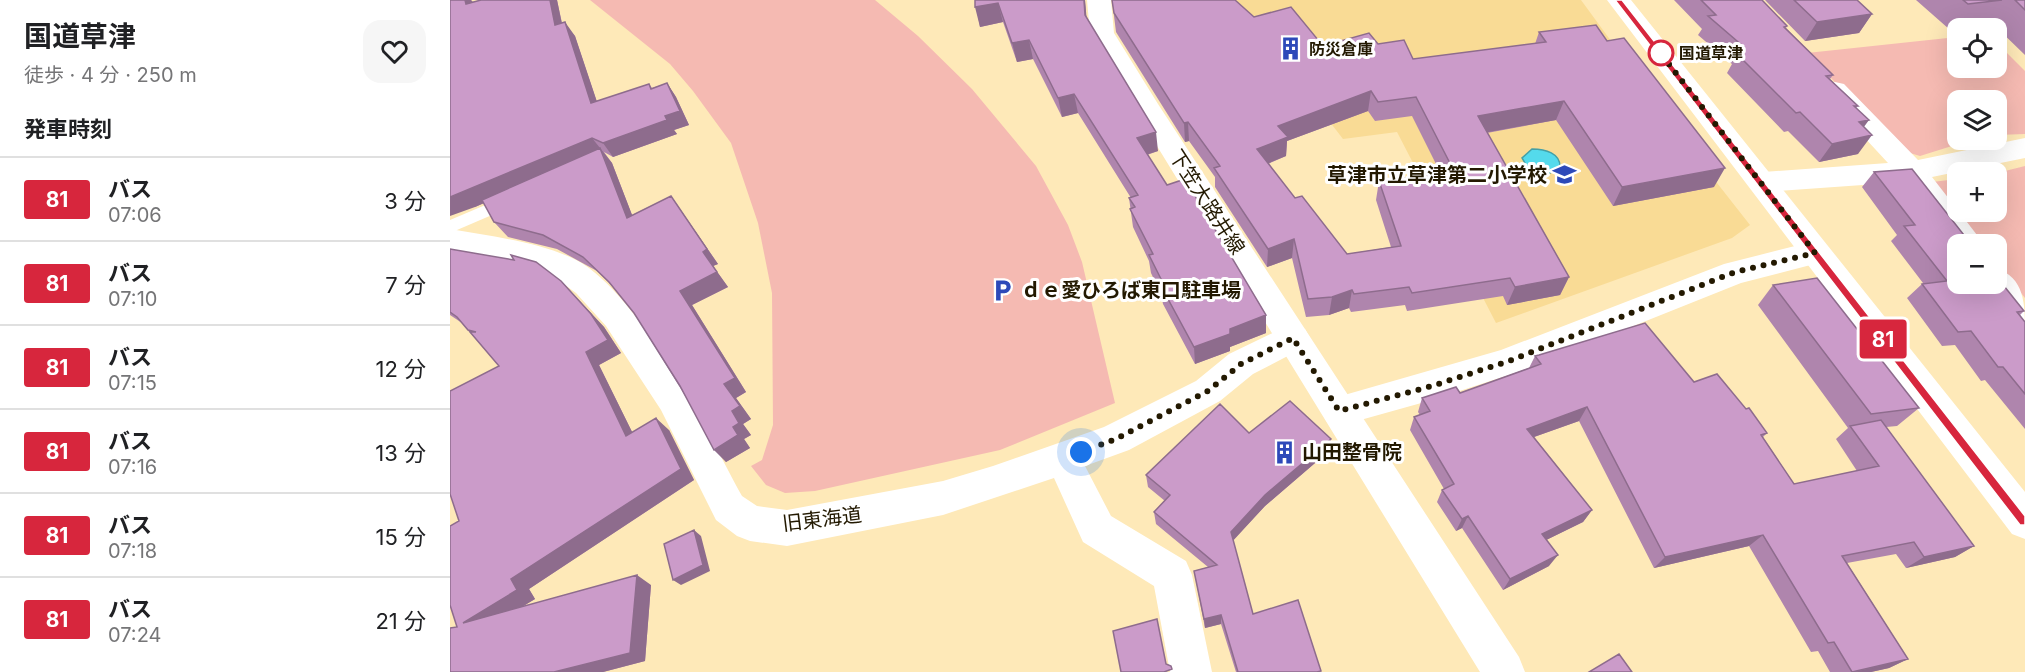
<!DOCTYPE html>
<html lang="ja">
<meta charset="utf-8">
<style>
:root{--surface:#fff;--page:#f6f6f6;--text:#202124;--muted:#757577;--line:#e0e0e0}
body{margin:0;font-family:Inter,"Noto Sans JP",sans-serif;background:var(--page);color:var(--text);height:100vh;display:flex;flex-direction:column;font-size:22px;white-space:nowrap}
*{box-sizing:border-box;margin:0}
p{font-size:20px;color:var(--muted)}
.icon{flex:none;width:33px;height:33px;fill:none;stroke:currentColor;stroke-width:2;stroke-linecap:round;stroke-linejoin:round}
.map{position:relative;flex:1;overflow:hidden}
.drawer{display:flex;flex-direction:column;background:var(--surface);width:450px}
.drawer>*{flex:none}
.badge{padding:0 12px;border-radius:4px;font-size:21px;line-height:39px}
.controls{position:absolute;left:1497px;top:18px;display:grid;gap:12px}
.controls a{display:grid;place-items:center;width:60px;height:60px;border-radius:12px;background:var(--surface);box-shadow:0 6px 24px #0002;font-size:30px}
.you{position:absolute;width:30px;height:30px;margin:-15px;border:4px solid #fff;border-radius:50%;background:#1a73e8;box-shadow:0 0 0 9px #1a73e833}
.map>.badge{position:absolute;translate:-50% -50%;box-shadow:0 0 0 3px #fff}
h2{padding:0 24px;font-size:22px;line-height:54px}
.round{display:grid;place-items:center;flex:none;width:63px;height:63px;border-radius:18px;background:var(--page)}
.headline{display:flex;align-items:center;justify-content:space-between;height:102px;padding:0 24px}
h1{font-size:28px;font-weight:700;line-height:45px}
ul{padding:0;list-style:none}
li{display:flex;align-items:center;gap:18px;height:84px;padding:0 24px;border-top:2px solid var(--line)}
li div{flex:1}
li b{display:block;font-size:22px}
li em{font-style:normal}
li .badge{min-width:66px;font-weight:700;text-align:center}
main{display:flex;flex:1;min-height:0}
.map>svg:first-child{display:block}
.built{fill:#f9db95}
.green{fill:#f5bab2}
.water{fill:#54daec;stroke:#45a0a6;stroke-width:1.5}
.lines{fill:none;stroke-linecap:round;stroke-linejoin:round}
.lane{fill:#fff;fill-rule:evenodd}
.street{fill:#fff;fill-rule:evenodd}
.secondary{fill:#fff;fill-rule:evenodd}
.wall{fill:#af85ad;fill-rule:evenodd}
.shaded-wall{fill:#8e6c8d}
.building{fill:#cb9bc9;stroke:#8e6c8d;stroke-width:1.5;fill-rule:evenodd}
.line{fill:#d7263d;stroke:#fff;stroke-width:1.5}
.walk{stroke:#231901;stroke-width:6;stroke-dasharray:0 10.8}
.stop-dot{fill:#fff;stroke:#d7263d;stroke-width:3}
.labels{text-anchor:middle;stroke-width:6;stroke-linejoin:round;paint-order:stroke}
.far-poi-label{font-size:16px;font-weight:bold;fill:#231901;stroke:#fff;text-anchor:start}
.far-stop-label{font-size:16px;font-weight:bold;fill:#231901;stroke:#fff;text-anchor:start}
.poi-label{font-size:20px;font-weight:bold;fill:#231901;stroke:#fff;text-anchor:start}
.street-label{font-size:20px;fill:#231901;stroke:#fff}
</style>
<main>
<section class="drawer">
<div class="headline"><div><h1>国道草津</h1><p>徒歩 · 4 分 · 250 m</p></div><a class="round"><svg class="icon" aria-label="heart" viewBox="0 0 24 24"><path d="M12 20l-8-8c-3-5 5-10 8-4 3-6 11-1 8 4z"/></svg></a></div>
<h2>発車時刻</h2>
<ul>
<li><span class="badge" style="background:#d7263d;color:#fff">81</span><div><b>バス</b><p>07:06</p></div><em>3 分</em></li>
<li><span class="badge" style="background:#d7263d;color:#fff">81</span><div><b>バス</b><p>07:10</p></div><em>7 分</em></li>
<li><span class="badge" style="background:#d7263d;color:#fff">81</span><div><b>バス</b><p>07:15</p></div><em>12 分</em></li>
<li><span class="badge" style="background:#d7263d;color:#fff">81</span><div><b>バス</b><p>07:16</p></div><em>13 分</em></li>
<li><span class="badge" style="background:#d7263d;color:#fff">81</span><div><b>バス</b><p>07:18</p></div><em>15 分</em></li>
<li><span class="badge" style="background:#d7263d;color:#fff">81</span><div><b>バス</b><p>07:24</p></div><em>21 分</em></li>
</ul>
</section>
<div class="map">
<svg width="1575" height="672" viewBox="0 0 1575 672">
<rect width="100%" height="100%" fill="#fee9b8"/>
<path class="built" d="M786 0H1131L1238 146 1300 225 1282 238 1046 323 947 132 893 139Z"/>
<path class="green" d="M140 0H425L468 36 522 89 586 166 618 225 632 262 665 403 550 450 365 491 335 493 316 485 301 466 312 460 323 425 322 293 308 223 281 143 243 91 220 64Z
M1507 37 1508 68H1546L1547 43 1575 71V134L1547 135 1546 100H1508V140H1521L1470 156 1450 150 1357 53Z
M1575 166V298L1547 263 1546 244H1532L1482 182 1507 179 1508 212H1546L1547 173Z"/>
<path class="water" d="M1082 149C1095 149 1111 153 1110 168L1096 175 1079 170 1072 158Z"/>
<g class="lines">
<path class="lane" d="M59 195 65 197 67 201 65 205 0 233V220Z"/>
<path class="street" d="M1385 82 1394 84 1468 160 1575 138V158L1482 177 1534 244H1508V251L1455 182 1313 192 1303 189 1299 182 1303 175 1313 172 1438 163 1376 96 1372 90 1376 84Z
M0 229C40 236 83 241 120 257 186 285 258 433 292 496L307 506 337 510 493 481 543 466 654 427 746 381 779 354 831 329 843 325 855 329 860 338 855 347 803 374 770 401 679 450 635 466 661 516 736 561 742 575 762 672H720L704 586 633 542 604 478 493 515 337 546 300 541 287 536 266 520 211 410 156 326 126 293 100 274 79 267 0 251Z
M1365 241 1376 245 1380 253 1376 261 1291 283 1071 371 982 400 889 426 877 422 871 411 877 400 1051 350 1274 264Z
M1546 268C1575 278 1575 304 1575 331L1564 327 1532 284H1546Z"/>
<path class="secondary" d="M637 0H661L664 33 708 104 1069 657 1075 672H1030L683 107 640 33Z
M1157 0H1181L1575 492V539L1562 534Z"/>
</g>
<path class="wall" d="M21 0 23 2 31 0H107L112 23 125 36 147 102 199 84 202 88 217 83 226 97 239 125 224 130 227 134 163 157 154 152 162 163 182 215 221 196 268 264 263 266 278 287 242 305 296 392 286 398 301 419 293 424 301 435 294 439 300 448 276 462 184 313 164 288 147 271 107 249 58 237 44 222 34 203 25 207Z
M525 0H635L636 17 708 151 697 155 717 185 816 315V333L780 347V351L745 364 713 304 711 294 701 273 699 261 683 227 679 198H681L628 113 612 117 583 59 567 62 553 22 530 27Z
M662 0 804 17 873 46 928 44 963 59 1085 44 1089 32 1264 187 1163 206 1106 120 1037 133 1119 277 1110 295 1057 305 1053 296 957 311 955 305 901 312 899 308 879 315 856 317 842 258 817 267 765 187V177L739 141 735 142 666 32ZM918 111 925 121 962 116 991 174 929 181 926 200 941 247 897 254 845 198 818 164 836 156 837 141Z
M1224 0H1312L1337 26 1336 28 1383 75 1380 79 1408 106 1406 108 1414 127 1408 154 1369 162 1338 131 1334 132 1277 73 1282 64 1248 35 1252 29Z
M1315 0H1407L1422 14 1409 33 1355 41Z
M1466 0H1575V55L1543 24 1499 29Z
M1424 172 1574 311 1570 315 1575 322V429L1535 380 1531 381 1505 345 1492 346 1457 298 1472 284 1473 283 1441 241 1447 235 1412 187Z
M0 249 124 295 154 327 171 353 149 365 182 432 219 430 244 480 79 589 85 599 73 606 201 585 195 661 153 672H0L7 627 9 521 49 366 12 323 0 315Z
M1323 285 1469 408 1447 426 1436 427 1524 546 1505 557 1456 568 1446 554 1397 563 1458 659 1439 668 1421 672H1380L1368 651 1361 652 1299 546 1204 568 1129 421 1084 437 1142 510 1133 522 1096 540 1099 566 1053 590 1012 528 1006 531 987 502 992 490 994 489 960 430 964 417 970 415 968 412 972 398 1010 393 1079 368 1085 356 1244 382 1317 433 1313 437 1344 484 1407 471 1386 439 1398 428 1308 305Z
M799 433 879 451 815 506 783 540 803 614 871 671 870 672H786L771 624 755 628 746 581 744 571 758 567 706 524 704 512 715 501 698 487 696 475Z"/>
<path class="shaded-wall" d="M15 0H21L23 3 16 4Z
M100 0H107L115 39 105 25Z
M634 0H635L638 34 635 15Z
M548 3 553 22 530 27 525 7Z
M1422 14 1409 33 1355 41 1367 22Z
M115 22 125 36 152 117 141 103Z
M579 40 583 59 567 62 562 43Z
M217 83 226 97 239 125 224 130 227 134 163 157 153 143 215 116Z
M921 91 918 111 837 141 836 156 807 168V149L828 126Z
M624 94 628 113 612 117 608 98Z
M1114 101 1106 120 1022 135 1028 116Z
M1419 120 1405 139 1409 122Z
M738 122 739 141 735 142 734 123Z
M706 132 708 151 689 157 687 138Z
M1422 135 1408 154 1369 162 1382 144Z
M142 138 162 163 189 233 177 218 152 152 25 207 0 216V197Z
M1275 168 1264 187 1163 206 1172 187Z
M221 196 268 264 263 266 278 287 242 305 296 392 286 398 301 419 293 424 301 435 294 439 300 448 276 462 264 450 283 427 282 411 274 384 230 291Z
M844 239 842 258 817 267 818 249Z
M1119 277 1110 295 1057 305 1065 287Z
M111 281 154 327 171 353 149 365 190 448 176 436 136 352Z
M902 290 899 308 879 315 882 297Z
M816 315V333L780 347V351L745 364 744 347 780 329Z
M1137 407 1129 421 1070 442 1077 429Z
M206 418 219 430 244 480 79 589 85 599 33 631 13 623Z
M881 439 879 451 815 506 781 543V532L815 495Z
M1142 510 1133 522 1084 546 1092 534Z
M1018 516 1012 528 1006 531 1012 519Z
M244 530 251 536 260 571 231 585 223 580Z
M1313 535 1299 546 1204 568 1215 557Z
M1524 546 1505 557 1456 568 1474 557Z
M1108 555 1099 566 1053 590 1060 579Z
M187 575 201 585 195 661 153 672H104Z
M771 615V624L755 628 754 619Z
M1458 659 1439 668 1421 672H1404Z"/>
<path class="building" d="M0 0H15L16 4 31 0H100L105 25 115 22 141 103 199 84 201 89 217 83 230 111 215 116 217 120 153 143 142 138 0 197Z
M525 0H634L635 15 706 132 687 138 717 185 735 179 816 315 780 329V334L744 347 711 286 714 285 699 255 703 254 680 209 685 207 679 198 688 195 624 94 608 98 579 40 562 43 548 3 525 7Z
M662 0H785L804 17 841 7 873 46 919 33 928 44 954 40 963 59 1096 42 1089 32 1146 25 1157 41 1174 38 1275 168 1172 187 1114 101 1028 116 1119 277 1065 287 1060 278 962 293 959 287 904 294 902 290 882 297 858 299 844 239 818 249 764 168 770 166 738 122 734 123 664 13ZM921 91 928 102 966 97 1005 173 929 181 951 246 897 254 852 196 845 198 807 149 838 137 828 126Z
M1251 0H1312L1337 26 1334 27 1383 75 1376 76 1408 106H1404L1419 120 1409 122 1422 135 1382 144 1350 112 1346 113 1287 54 1294 47 1258 16 1266 15Z
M1344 0H1407L1422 14 1367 22Z
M1513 0H1552L1518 4Z
M1565 0H1575V10Z
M150 148 177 218 221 196 257 249 253 252 267 272 230 291 285 378 274 384 290 406 282 411 289 423 283 427 288 435 264 450 230 386 184 313 159 282 133 257 93 235 44 222 32 200Z
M1462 169 1521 244H1508V284H1546V276L1574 311 1567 312 1575 322V394L1553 367H1548L1521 331 1508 332 1472 284 1497 281 1454 226 1465 225 1424 172Z
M0 249 64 260 61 255 86 262 111 281 141 314 158 340 136 352 176 436 206 418 231 469 61 579 67 590 13 623 187 575 180 653 104 672H0V628L7 627 0 605V526L9 521 0 494V391L49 366 20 332H26L18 330 7 317 0 312Z
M1367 278 1469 408 1421 414 1323 285Z
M1195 323 1244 382 1267 374 1296 409 1299 408 1317 433 1311 435 1344 484 1429 466 1400 426 1431 420 1524 546 1474 557 1464 542 1392 556 1458 659 1402 672 1384 642 1378 643 1313 535 1215 557 1137 407 1077 429 1142 510 1092 534 1108 555 1060 579 1018 516 1012 519 992 490 1004 484 964 417 980 411 972 398 1006 387 1010 393 1091 364 1085 356 1089 355Z
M840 401 881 439 815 495 781 532 803 614 848 600 871 671 867 672H788L771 615 754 619 744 571 767 565 704 512 720 495 696 475 770 404 799 433Z
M244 530 253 565 223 580 214 544Z
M707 619 716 664 721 666 722 669 714 672H671L663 631Z
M1169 654 1182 672H1139Z"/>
<path class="line" d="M1165 0H1172L1575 516V525H1570Z"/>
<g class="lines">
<path class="walk" d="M631 452 666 439 758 391 791 364 843 338 889 411 982 386 1059 361 1285 272 1365 253 1205 46 1211 53"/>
</g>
<defs>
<symbol id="building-bare" viewBox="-9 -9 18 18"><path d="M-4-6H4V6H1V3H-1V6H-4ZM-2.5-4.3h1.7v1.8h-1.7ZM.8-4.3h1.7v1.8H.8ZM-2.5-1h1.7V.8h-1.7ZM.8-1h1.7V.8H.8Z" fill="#2d49b9" stroke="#fff" stroke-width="2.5" paint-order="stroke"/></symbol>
<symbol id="school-bare" viewBox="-9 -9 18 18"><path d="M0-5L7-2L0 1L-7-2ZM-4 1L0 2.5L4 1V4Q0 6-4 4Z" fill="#2d49b9" stroke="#fff" stroke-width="2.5" paint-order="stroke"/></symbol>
<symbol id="parking-bare" viewBox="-9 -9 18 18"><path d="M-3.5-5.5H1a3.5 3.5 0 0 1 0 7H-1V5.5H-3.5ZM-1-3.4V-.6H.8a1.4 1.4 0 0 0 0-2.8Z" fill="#2d49b9" stroke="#fff" stroke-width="2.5" paint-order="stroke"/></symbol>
</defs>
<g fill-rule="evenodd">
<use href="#building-bare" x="824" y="32" width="33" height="33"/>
<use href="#school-bare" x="1098" y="158" width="33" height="33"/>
<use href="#parking-bare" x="536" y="274" width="33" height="33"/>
<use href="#building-bare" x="818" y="436" width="33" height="33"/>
</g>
<circle class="stop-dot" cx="1211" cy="53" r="12"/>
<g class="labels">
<g class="far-poi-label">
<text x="859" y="55">防災倉庫</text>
</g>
<g class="far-stop-label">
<text x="1229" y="59">国道草津</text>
</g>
<g class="poi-label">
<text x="1097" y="182" text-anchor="end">草津市立草津第二小学校</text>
<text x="571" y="297">ｄｅ愛ひろば東口駐車場</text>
<text x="852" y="459">山田整骨院</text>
</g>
<g class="street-label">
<text transform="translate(757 202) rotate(57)" y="7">下笠大路井線</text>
<text transform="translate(372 519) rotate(-7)" y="7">旧東海道</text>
</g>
</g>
</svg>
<div class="controls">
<a><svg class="icon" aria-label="locate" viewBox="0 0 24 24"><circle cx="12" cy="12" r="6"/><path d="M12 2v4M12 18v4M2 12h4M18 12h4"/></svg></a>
<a><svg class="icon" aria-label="layers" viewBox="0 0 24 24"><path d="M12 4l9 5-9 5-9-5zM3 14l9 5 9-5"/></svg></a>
<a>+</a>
<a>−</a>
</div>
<div class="you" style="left:631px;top:452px"></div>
<b class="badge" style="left:1433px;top:339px;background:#d7263d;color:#fff">81</b>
</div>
</main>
